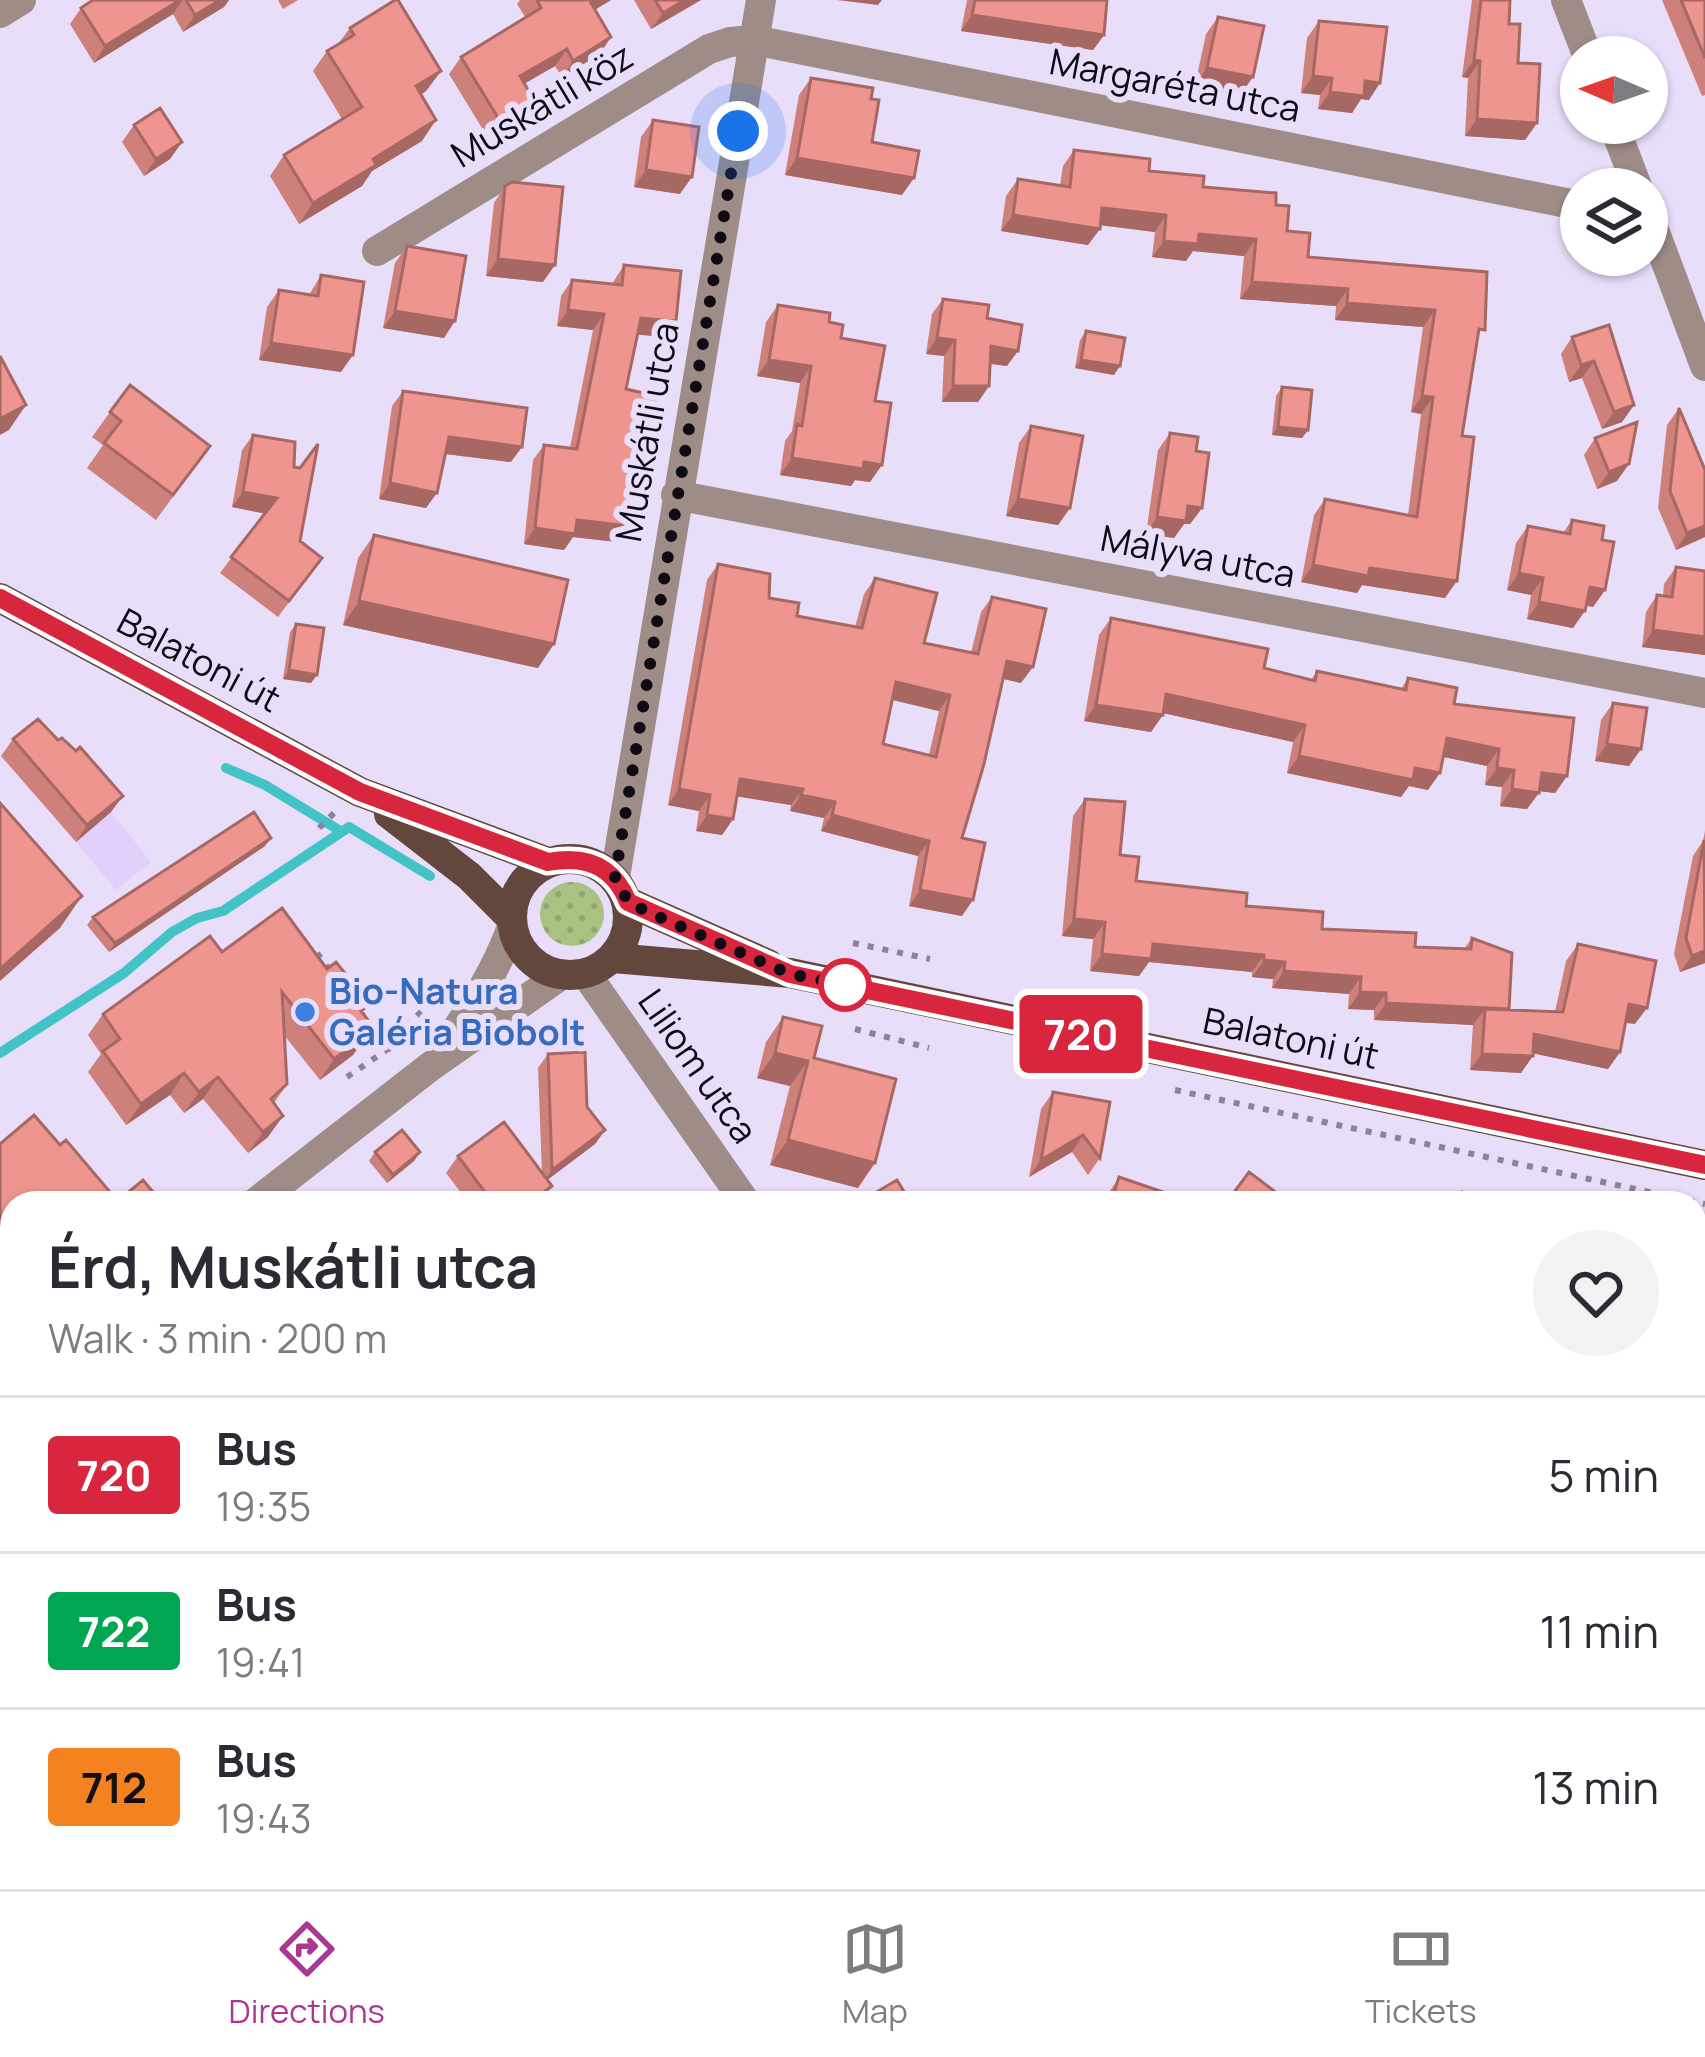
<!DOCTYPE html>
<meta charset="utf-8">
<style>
:root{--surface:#fff;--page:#f2f2f3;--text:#2b2b33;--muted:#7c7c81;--line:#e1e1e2;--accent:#a93893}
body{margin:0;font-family:Manrope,sans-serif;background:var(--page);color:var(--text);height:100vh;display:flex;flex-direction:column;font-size:45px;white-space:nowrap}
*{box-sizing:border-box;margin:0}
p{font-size:39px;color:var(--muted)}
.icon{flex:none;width:66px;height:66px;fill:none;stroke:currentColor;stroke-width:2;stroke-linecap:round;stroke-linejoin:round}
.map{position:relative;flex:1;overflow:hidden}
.details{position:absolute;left:0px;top:1191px;width:1707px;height:699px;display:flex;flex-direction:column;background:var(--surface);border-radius:36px 36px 0 0;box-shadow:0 3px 9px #0004}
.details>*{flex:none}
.badge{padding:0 24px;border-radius:9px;font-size:42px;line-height:78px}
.needle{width:78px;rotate:272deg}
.controls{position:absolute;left:1560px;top:36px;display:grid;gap:24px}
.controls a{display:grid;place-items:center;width:108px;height:108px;border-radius:50%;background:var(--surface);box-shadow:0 3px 9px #0004;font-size:60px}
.you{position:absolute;width:60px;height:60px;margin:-30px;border:9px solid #fff;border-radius:50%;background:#1a73e8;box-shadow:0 0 0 18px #1a73e833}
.map>.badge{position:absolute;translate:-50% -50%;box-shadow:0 0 0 6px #fff}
.round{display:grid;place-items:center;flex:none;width:126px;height:126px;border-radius:63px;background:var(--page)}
.summary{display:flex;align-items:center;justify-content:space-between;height:204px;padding:0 48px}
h1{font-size:57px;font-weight:700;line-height:90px}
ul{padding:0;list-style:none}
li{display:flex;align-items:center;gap:36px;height:156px;padding:0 48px;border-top:3px solid var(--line)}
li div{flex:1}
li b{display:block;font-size:45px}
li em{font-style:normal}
li .badge{min-width:132px;font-weight:700;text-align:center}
.dock{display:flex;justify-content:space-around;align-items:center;height:168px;border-top:3px solid var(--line);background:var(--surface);font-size:33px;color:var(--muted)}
.dock a{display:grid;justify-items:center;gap:6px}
.dock .on{color:var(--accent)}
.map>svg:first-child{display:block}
.built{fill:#e1d0fa}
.grass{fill:url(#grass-dots)}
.forest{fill:url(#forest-firs)}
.pitch{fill:#a9c281}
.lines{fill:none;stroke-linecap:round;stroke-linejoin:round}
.stream{stroke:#43c3c6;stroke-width:10}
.path{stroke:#8b8398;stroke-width:6;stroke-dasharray:6 9;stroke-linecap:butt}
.minor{stroke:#9e8d87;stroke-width:30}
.major{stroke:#63473d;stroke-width:30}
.wall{fill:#ce807b;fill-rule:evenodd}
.shaded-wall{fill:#a76864}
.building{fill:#ef958f;stroke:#a76864;stroke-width:3;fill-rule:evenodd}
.line-casing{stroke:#fff;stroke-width:27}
.line{stroke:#d7263d;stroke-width:18}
.walk{stroke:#0f0a15;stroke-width:12;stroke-dasharray:0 21.6}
.stop-dot{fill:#fff;stroke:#d7263d;stroke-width:6}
.shop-dot{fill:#3f7fe0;stroke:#e9defa;stroke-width:4.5}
.labels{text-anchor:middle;stroke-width:12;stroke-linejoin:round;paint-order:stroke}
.street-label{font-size:36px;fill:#0f0a15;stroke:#e9defa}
.shop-label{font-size:36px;font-weight:bold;fill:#366cbe;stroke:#e9defa;text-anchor:start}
</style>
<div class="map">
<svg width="1705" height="1889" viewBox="0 0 1705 1889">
<defs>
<pattern id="grass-dots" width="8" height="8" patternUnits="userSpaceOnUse" patternTransform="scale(3)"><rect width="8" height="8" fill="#a9c281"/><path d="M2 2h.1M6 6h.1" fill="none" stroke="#90a56f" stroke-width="1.8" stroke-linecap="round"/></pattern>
<pattern id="forest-firs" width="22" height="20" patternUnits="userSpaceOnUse" patternTransform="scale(3)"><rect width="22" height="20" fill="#a9c281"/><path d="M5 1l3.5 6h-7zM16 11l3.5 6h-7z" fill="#90a56f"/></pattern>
</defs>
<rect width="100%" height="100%" fill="#e9defa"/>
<path class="built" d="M111 812 151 862 116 890 76 842Z"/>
<path class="grass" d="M540 914a32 32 0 1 1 64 0a32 32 0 1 1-64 0Z"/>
<path class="forest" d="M1281 1878H1426L1436 1889H1289Z"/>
<path class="pitch" d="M1695 1542 1705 1552V1702L1695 1712Z"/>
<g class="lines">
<path class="stream" d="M226 768 265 785 342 832
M0 1053 124 973 172 932 197 918 223 911 349 827 430 876"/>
<path class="path" d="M319 828 334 813
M853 943 930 959
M317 953 333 975
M855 1029 929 1048
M388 1050 403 1029 439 995
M1019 1058 1038 1062
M347 1077 388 1049 362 1014
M1175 1090 1705 1204
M854 1878 862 1889"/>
<path class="minor" d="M1566 0 1588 57
M0 13 21 0
M1613 123 1638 189
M1647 211 1705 366
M377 251 709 49 730 42 754 40 1581 206
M676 495 1705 693
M615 877 761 0
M586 974 746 1203
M445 1046C472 1008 496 971 512 927
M255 1203 431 1066 561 975
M0 1402 12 1393
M1266 1878 1273 1889
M1426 1878 1436 1889"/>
<path class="major" d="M0 598 360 792 548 862
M389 814 469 876 512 919
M512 917a58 58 0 1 1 116 0a58 58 0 1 1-116 0Z
M628 902 768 964
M613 958 790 973 1705 1165"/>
</g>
<path class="wall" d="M93 0H229L224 7 183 32 173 14 94 63 70 24 81 8Z
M278 0H298L283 9Z
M520 0H611L595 10 600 54 562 77 555 66 524 84 534 100 522 117 488 138 449 74 461 57 525 17 517 4Z
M634 0H701L651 29Z
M967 0H1107L1104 35 1093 50 961 31Z
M1472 0H1510L1509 24 1518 63 1537 123 1525 140 1465 136 1468 78 1462 77Z
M1662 0H1705V95L1702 96Z
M1218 17 1241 94 1195 85 1206 34Z
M1319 21 1369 100 1361 99 1352 113 1318 109 1320 95 1301 93 1307 38Z
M350 28 441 71 426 91 421 95 422 141 372 171 362 186 299 224 270 176 284 155 342 119 313 71 327 51 338 44Z
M811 78 871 99 872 142 902 195 785 175 799 95Z
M653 120 680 194 634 187 641 137Z
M134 125 182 142 170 159 144 176 122 142Z
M1074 150 1276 205 1287 231 1308 257 1487 272 1462 436 1445 598 1362 585 1357 593 1301 582 1314 515 1325 499 1408 515 1421 414 1411 412 1423 327 1335 320 1336 306 1240 299 1244 256 1193 251 1186 261 1152 257 1155 232 1100 225 1088 245 1001 231 1006 196 1018 179 1060 185 1063 166Z
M505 186 543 282 486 276 494 203Z
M407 246 444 338 383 328 395 263Z
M624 265 665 337 637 334 626 389 637 527 626 543 573 537 564 550 524 544 533 460 544 445 570 448 593 330 557 326 561 296 572 280 612 284Z
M321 275 341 372 259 360 267 307 279 290 309 295Z
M943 299 987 318 1007 366 990 364 989 386 978 402H942L944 356 926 354 932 314Z
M778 305 829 322 841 338 875 401 870 482 855 480 851 486 780 475 785 441 792 431 800 383 757 376 766 322Z
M1086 331 1114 375 1075 368 1080 340Z
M1572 337 1634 405 1622 422 1602 429 1582 378 1569 382 1561 354Z
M1282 387 1308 430 1302 438 1272 435 1276 396Z
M403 391 511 462 445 454 426 508 379 499 392 406Z
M1679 408 1705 537 1676 550 1658 508 1667 425Z
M110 412 210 446 156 520 87 468 103 445 92 437Z
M1031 426 1070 508 1058 525 1006 516 1019 443Z
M1170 433 1196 451 1202 508 1190 524H1184L1174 538 1146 534 1158 450Z
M253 435 294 467 300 541 322 558 278 617 220 573 265 513 232 507 242 450Z
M1595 438 1617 481 1597 489 1584 455Z
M1572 520 1602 540 1605 590 1593 607 1586 605 1573 628 1527 619 1531 595 1507 590 1516 543 1528 526 1563 533Z
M374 535 538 668 343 625 358 558Z
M718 564 797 616 855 627 864 594 875 578 924 643 971 653 981 612 992 597 1021 683 1003 679 962 838V916L909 906 918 856 821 831 824 818 790 811 791 805 737 796 733 819 722 835 696 831 699 811 668 805 707 580ZM892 700 939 711 929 755 883 744Z
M1676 567 1705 571V655L1642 647 1646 612 1657 595 1663 596 1664 584Z
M1111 618 1264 668 1311 680 1317 671 1401 689 1408 678 1454 704 1567 776 1555 793 1539 791 1527 809 1500 806 1502 787 1485 785 1487 766 1443 757 1428 790 1409 786 1401 797 1287 773 1293 742 1163 713 1151 732 1084 721 1099 635Z
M296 624 311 683 283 679 290 632Z
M1613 703 1641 749 1629 766 1595 761 1601 720Z
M13 739 111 812 76 842 1 756Z
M1085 799 1136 881 1246 906 1322 929 1415 947 1464 949 1472 938 1509 1010 1555 1012 1566 961 1578 944 1635 1024 1626 1023 1620 1052 1608 1069 1533 1053 1521 1073 1470 1070 1473 1025 1374 1020V1010L1348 1009 1349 994 1272 988 1273 979 1252 977V972L1149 962 1139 976 1090 971 1093 939 1062 936 1073 816Z
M1705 831V963L1680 972 1674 954 1693 856 1703 841Z
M265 846 109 952 87 925 93 917Z
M222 952 327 969 363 1014 362 1027 353 1055 320 1080 284 1035 287 1084 274 1103 268 1137 248 1153 203 1099 184 1113 170 1095 126 1125 88 1072 101 1054 88 1035 103 1014Z
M783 1017 814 1058 858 1188 770 1165 790 1086 757 1078 766 1042Z
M548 1054 605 1130 595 1144 547 1180 542 1200 545 1203H469L446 1173 458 1156 542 1173 538 1068Z
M1053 1092 1100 1158 1088 1175 1072 1152 1029 1177 1041 1109Z
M375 1152H420L414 1161 387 1183 369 1161Z
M1119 1177 1195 1203H1102Z
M878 1878H967L960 1889H886Z
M1538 1878H1577L1566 1889H1549Z"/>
<path class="shaded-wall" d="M180 0H183L173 14 94 63 105 46Z
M220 0H229L224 7 183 32 195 15Z
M595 0H611L579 19 591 3Z
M685 0H701L651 29 663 13Z
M837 0H882L878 5Z
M972 15 1104 35 1093 50 961 31Z
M611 37 600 54 562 77 573 61Z
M567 49 555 66 508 93 520 76Z
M1474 60 1480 61 1468 78 1462 77Z
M1207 68 1253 77 1241 94 1195 85Z
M441 71 426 91 401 107 416 86Z
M1313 76 1332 78 1320 95 1301 93Z
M1365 81 1380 83 1369 100 1361 99 1352 113 1318 109 1330 92Z
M534 100 522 117 488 138 500 121Z
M1477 119 1537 123 1525 140 1465 136Z
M436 120 422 141 372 171 362 186 299 224 313 203 373 159Z
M182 142 170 159 144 176 156 159Z
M797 158 914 178 902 195 785 175Z
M646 170 692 177 680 194 634 187Z
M1102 208 1166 215 1155 232 1091 224Z
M1013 215 1100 229 1088 245 1001 231Z
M1199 234 1256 239 1244 256 1193 251 1186 261 1152 257 1164 241Z
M498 259 555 265 543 282 486 276Z
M1252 282 1348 289 1336 306 1240 299Z
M1347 303 1435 310 1423 327 1335 320Z
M568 310 604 314 593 330 557 326Z
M395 311 455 321 444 338 383 328Z
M641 318 676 321 665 337 630 334Z
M937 338 955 340 944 356 926 354Z
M271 343 353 355 341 372 259 360Z
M991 346 1018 351 1007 366 980 362Z
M769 360 811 366 800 383 757 376Z
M1081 360 1120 366 1114 375 1075 368Z
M1594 361 1582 378 1569 382 1581 365Z
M953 386H989L978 402H942Z
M1422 396 1433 397 1421 414 1411 412Z
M26 405 9 430 0 435V419Z
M1634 405 1622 422 1602 429 1614 412Z
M1278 427 1308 430 1302 438 1272 435Z
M449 437 522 447 511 462 438 453Z
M792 458 864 462 882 465 870 482 855 480 851 486 780 475Z
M1629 464 1617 481 1597 489 1609 472Z
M390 483 437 493 426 508 379 499Z
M243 492 277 498 266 514 232 507Z
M1018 499 1070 508 1058 525 1006 516Z
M1188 506 1202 508 1190 524H1184L1174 538 1146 534 1157 517Z
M577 520 637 527 626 543 573 537 564 550 524 544 535 528Z
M1705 526V537L1676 550 1687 533Z
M1313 565 1370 568 1457 581 1445 598 1362 585 1357 593 1301 582Z
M1519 573 1543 578 1531 595 1507 590Z
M1590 587 1605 590 1593 607 1578 604Z
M359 601 554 644 538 668 343 625Z
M1539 602 1585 611 1573 628 1527 619Z
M1653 630 1705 637V655L1642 647Z
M1007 661 1033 667 1021 683 996 677Z
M289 670 317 675 311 683 283 679Z
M896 682 950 695 939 711 885 698Z
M1166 694 1305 725 1293 742 1154 711Z
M1096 705 1163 715 1151 732 1084 721Z
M1447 738 1499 749 1487 766 1435 755Z
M1607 744 1641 749 1629 766 1595 761Z
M1299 756 1415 768 1440 773 1428 790 1409 786 1401 797 1287 773Z
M1497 768 1514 770 1502 787 1485 785Z
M1542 773 1567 776 1555 793 1530 790Z
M740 779 803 789 791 805 728 795Z
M679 789 710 795 699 811 668 805Z
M1512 789 1539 793 1527 809 1500 806Z
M801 795 835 802 824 818 790 811Z
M123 796 111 812 76 842 87 825Z
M707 815 733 819 722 835 696 831Z
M832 815 929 841 918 856 821 831Z
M271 838 265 846 109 952 115 943Z
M920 890 973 900 962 916 909 906Z
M82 896 60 928 0 981V969Z
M1074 919 1105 922 1093 939 1062 936Z
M1153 944 1264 955 1252 972 1149 962 1139 976 1090 971 1102 954Z
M1705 951V963L1680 972 1692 956Z
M1264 960 1285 962 1273 979 1252 977Z
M1284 971 1361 977 1349 994 1272 988Z
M1360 992 1386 993 1374 1010 1348 1009Z
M1386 1003 1485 1009 1473 1025 1374 1020Z
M1629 1004 1647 1008 1635 1024 1618 1021Z
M368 1034 353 1055 320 1080 334 1059Z
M1534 1034 1620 1052 1608 1069 1522 1051Z
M775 1053 808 1061 790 1086 757 1078Z
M1482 1054 1533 1056 1521 1073 1470 1070Z
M184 1073 170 1095 126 1125 141 1104Z
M218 1077 203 1099 184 1113 199 1092Z
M283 1116 268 1137 248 1153 263 1132Z
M605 1130 595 1144 542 1184 552 1170Z
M1083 1135 1072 1152 1029 1177 1041 1160Z
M788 1140 875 1163 858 1188 770 1165Z
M420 1152 414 1161 387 1183 393 1175Z
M12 1266V1273L0 1283V1276Z
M1695 1389 1705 1391V1396L1695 1410Z
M12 1662V1670L0 1679V1671Z
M1570 1878H1577L1566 1889H1563Z"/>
<path class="building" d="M93 0H180L105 46 81 8Z
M186 0H220L195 15Z
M395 0H398L441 71 416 86 436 120 373 159 376 165 313 203 284 155 362 107 327 51 354 35 350 28Z
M537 0H595L591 3 611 37 573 61 567 49 520 76 534 100 500 121 461 57 541 8Z
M655 0H685L663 13Z
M975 0H1107L1104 35 972 15Z
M1481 0H1510L1509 24H1520L1518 63 1540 64 1537 123 1477 119 1480 61 1474 60Z
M1681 0H1705V58Z
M1218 17 1264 26 1253 77 1207 68Z
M1319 21 1387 27 1380 83 1365 81 1364 96 1330 92 1332 78 1313 76Z
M811 78 873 88 871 99 879 100 872 142 919 151 914 178 797 158Z
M160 108 182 142 156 159 134 125Z
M653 120 699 127 692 177 646 170Z
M1074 150 1150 159 1149 171 1204 176 1203 187 1276 193V205L1289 206 1287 231 1310 233 1308 257 1487 272 1485 330 1479 329 1462 436 1474 437 1457 581 1370 568 1368 576 1313 565 1325 499 1417 517 1433 397 1422 396 1435 310 1347 303 1348 289 1252 282 1256 239 1199 234 1198 244 1164 241 1166 215 1102 208 1100 229 1013 215 1018 179 1070 187Z
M512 182 563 187 555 265 498 259 505 186Z
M407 246 466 256 455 321 395 311Z
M624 265 681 271 676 321 641 318 626 389 656 396 637 527 577 520 575 534 535 528 544 445 577 449 604 314 568 310 572 280 622 285Z
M321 275 364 282 353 355 271 343 279 290 318 296Z
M943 299 989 305 987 318 1022 325 1018 351 991 346 989 386H953L955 340 937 338Z
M778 305 830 313 829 322 843 325 841 338 885 346 875 401 891 403 882 465 864 462 863 469 792 458 797 424 802 426 811 366 769 360Z
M1609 325 1634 405 1614 412 1594 361 1581 365 1572 337Z
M1086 331 1125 338 1120 366 1081 360Z
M0 356 26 405 0 419Z
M130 385 210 446 173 495 104 443 121 421 110 412Z
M1282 387 1312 390 1308 430 1278 427Z
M403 391 527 408 522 447 449 437 437 493 390 483Z
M1679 408 1705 470V526L1687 533 1670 491Z
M1637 422 1629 464 1609 472 1595 438Z
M1031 426 1083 436 1070 508 1018 499Z
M1170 433 1198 437 1196 451 1209 453 1202 508 1188 506 1186 521 1157 517Z
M253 435 295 442 294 467 300 468 318 444 300 541 322 558 289 601 231 557 277 498 243 492Z
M1572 520 1604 526 1602 540 1614 542 1605 590 1590 587 1585 611 1539 602 1543 578 1519 573 1528 526 1570 534Z
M374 535 568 580 554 644 359 601Z
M718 564 770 574 769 598 799 603 797 616 862 628 875 578 937 593 924 643 978 654 992 597 1046 609 1033 667 1007 661 984 764 962 838 985 843 973 900 920 890 929 841 832 815 835 802 801 795 803 789 740 779 733 819 707 815 710 795 679 789ZM896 682 950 695 936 757 883 744Z
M1676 567 1705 571V637L1653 630 1657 595 1672 597Z
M1111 618 1268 649 1264 668 1315 681 1317 671 1406 690 1408 678 1457 688 1454 704 1574 718 1567 776 1542 773 1539 793 1512 789 1514 770 1497 768 1499 749 1447 738 1440 773 1415 768 1413 780 1299 756 1305 725 1166 694 1163 715 1096 705Z
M296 624 324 628 317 675 289 670Z
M1613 703 1647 708 1641 749 1607 744Z
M38 719 58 740 62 738 76 751 80 747 123 796 87 825 13 739Z
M1085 799 1125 802 1120 855 1139 857 1136 881 1247 893 1246 906 1323 912 1322 929 1416 933 1415 947 1471 949 1472 938 1512 953 1509 1009 1386 1003V993L1360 992 1361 977 1284 971 1285 962 1264 960V955L1153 944 1151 959 1102 954 1105 922 1074 919Z
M0 803 82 896 0 969Z
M254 812 271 838 115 943 93 917Z
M1704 840 1705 951 1692 956 1686 938Z
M282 908 327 969 336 962 370 1004 361 1011 368 1020 361 1026 368 1034 334 1059 282 992 287 1084 271 1099 283 1116 263 1132 218 1077 199 1092 184 1073 141 1104 103 1051 120 1039 103 1014 210 936 222 952Z
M1578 944 1656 961 1647 1008 1629 1004 1620 1052 1534 1034 1533 1056 1482 1054 1485 1009 1563 1012Z
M783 1017 822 1026 814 1058 896 1079 875 1163 788 1140 808 1061 775 1053Z
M585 1052 587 1107 605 1130 552 1170 548 1054Z
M1053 1092 1110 1102 1100 1158 1083 1135 1041 1160Z
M34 1115 60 1145 66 1140 110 1192 97 1203H12V1266L0 1276V1144Z
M504 1122 552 1186 539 1196 545 1203H493L458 1156Z
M402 1130 420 1152 393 1175 375 1152Z
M1249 1172 1290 1203H1226Z
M1119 1177 1195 1203H1111Z
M143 1180 162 1203H115Z
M897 1180 911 1203H858Z
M1462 1192 1477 1203H1454Z
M650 1196 655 1203H640Z
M1695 1272 1705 1273V1391L1695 1389Z
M11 1538 12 1662 0 1671V1547Z
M903 1878H967L953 1889H911Z"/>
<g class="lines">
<defs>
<path id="line" d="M0 598 360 792 548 862C585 855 613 865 628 902L790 974 1705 1165"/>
</defs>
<use href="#line" class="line-casing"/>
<use href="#line" class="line"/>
<path class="walk" d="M738 131 615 877 628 902 652 914 790 974 845 985"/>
</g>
<circle class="stop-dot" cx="845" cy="985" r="24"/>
<circle class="shop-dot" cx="305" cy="1012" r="12"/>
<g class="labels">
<g class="street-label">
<text transform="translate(1175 85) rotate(11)" y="13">Margaréta utca</text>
<text transform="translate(542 105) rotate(-31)" y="13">Muskátli köz</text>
<text transform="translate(647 432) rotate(-80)" y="13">Muskátli utca</text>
<text transform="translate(1198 556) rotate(11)" y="13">Mályva utca</text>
<text transform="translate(199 660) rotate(28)" y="13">Balatoni út</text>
<text transform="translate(1291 1038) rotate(12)" y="13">Balatoni út</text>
<text transform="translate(698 1066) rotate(55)" y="13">Liliom utca</text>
</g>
<g class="shop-label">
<text x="329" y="1004">Bio-Natura<tspan x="329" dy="41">Galéria Biobolt</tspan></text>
</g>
</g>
</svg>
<div class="controls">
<a><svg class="needle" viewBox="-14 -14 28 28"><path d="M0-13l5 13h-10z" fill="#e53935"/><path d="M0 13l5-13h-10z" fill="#7c7c81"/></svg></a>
<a><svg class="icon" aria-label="layers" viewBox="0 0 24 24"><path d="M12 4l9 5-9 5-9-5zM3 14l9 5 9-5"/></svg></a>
</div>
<div class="you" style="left:738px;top:131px"></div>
<b class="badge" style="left:1081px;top:1034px;background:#d7263d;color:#fff">720</b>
<section class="details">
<div class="summary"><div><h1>Érd, Muskátli utca</h1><p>Walk · 3 min · 200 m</p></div><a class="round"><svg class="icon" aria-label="heart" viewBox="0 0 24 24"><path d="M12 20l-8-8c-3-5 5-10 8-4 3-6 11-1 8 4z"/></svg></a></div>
<ul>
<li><span class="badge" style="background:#d7263d;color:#fff">720</span><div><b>Bus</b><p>19:35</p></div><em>5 min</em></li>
<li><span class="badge" style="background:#00a651;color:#fff">722</span><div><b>Bus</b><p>19:41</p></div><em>11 min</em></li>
<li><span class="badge" style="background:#f58220;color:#111">712</span><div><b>Bus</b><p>19:43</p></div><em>13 min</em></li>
</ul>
</section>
</div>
<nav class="dock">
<a class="on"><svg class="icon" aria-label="directions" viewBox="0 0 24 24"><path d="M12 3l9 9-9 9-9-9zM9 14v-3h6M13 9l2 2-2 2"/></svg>Directions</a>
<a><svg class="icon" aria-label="map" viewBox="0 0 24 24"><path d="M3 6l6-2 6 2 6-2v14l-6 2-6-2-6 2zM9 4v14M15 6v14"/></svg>Map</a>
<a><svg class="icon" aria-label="tickets" viewBox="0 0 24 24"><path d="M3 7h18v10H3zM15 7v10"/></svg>Tickets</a>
</nav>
